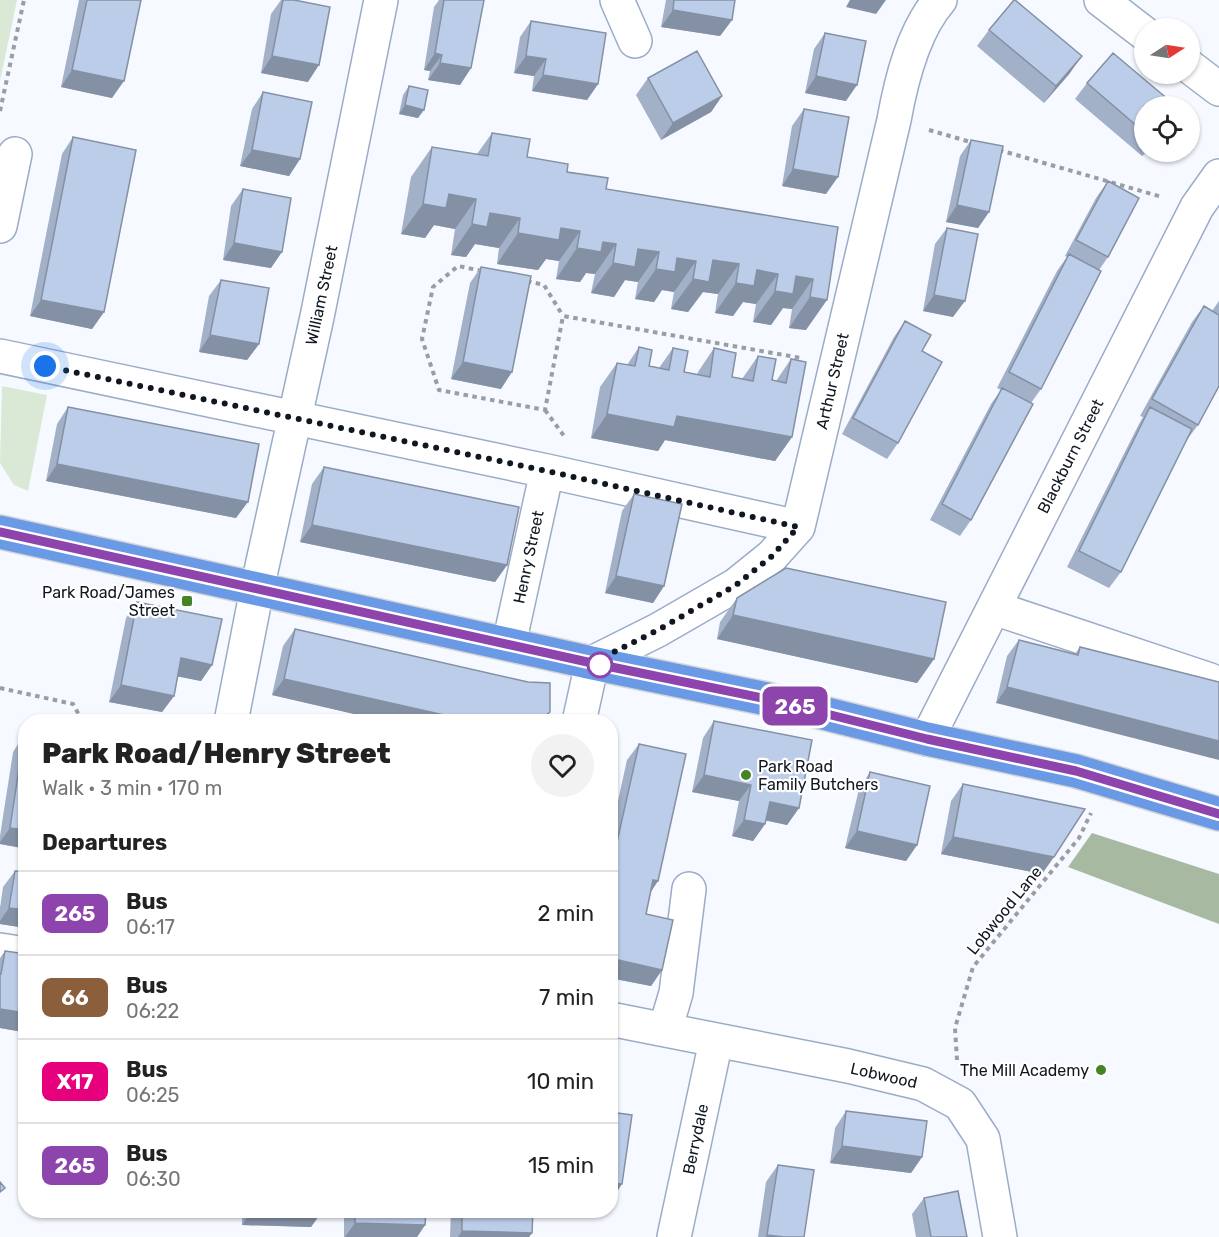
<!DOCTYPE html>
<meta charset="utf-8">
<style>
:root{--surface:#fff;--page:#f2f2f2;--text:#222;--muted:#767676;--line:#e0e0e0}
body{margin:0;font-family:Rubik,sans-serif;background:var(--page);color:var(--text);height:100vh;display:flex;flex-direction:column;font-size:22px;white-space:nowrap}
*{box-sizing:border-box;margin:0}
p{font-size:20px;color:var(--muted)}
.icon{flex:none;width:33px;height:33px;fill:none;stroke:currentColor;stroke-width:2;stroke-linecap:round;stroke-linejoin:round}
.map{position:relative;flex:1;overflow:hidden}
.panel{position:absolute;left:18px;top:714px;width:600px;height:504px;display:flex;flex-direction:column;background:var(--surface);border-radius:24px;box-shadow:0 2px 4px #0004}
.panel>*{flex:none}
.badge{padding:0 12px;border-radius:9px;font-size:21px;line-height:39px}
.needle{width:39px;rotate:78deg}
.controls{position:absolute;left:1134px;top:18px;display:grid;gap:12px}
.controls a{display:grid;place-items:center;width:66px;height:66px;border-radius:50%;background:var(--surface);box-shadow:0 2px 4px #0004;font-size:30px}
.you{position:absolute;width:30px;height:30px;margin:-15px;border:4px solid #fff;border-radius:50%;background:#1a73e8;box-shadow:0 0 0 9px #1a73e833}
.map>.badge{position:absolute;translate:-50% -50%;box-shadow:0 0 0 3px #fff}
h2{padding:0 24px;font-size:22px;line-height:54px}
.round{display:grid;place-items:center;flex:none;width:63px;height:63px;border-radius:32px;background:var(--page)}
.summary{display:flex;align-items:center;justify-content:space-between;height:102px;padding:0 24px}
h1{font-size:28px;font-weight:800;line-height:45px}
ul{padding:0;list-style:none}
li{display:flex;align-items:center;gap:18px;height:84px;padding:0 24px;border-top:2px solid var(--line)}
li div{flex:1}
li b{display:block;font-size:22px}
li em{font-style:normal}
li .badge{min-width:66px;font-weight:700;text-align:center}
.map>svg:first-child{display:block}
.green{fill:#dae9d5}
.forest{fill:#a7baa1}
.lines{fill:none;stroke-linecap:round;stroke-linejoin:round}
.minor-casing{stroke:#9bacc7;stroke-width:36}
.highway-casing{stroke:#d4d5d7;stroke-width:36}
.path{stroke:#999da4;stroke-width:4;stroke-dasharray:4.5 4.5;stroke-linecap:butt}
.minor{stroke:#fff;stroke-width:33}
.highway{stroke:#6a99e5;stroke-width:33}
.wall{fill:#a2b0c8}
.shaded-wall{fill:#8490a3}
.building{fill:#bccde9;stroke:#8490a3;stroke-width:1.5}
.line-casing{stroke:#fff;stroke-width:14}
.line{stroke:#8e44ad;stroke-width:9}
.walk{stroke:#111720;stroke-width:6;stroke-dasharray:0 10.8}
.poi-dot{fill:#448425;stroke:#fff;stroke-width:2}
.stop-dot{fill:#fff;stroke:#8e44ad;stroke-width:3}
.labels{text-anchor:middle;stroke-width:4.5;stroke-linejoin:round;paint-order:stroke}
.street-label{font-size:16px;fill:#111720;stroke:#fff}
.poi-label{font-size:16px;fill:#111720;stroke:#fff;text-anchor:end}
</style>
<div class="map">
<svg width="1219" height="1237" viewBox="0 0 1219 1237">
<rect width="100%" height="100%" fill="#f6f9ff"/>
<path class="green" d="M0 0H17L0 81Z
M2 386 47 395 28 491 14 485 0 463Z"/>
<path class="forest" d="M1092 833 1219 874V924L1068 867Z"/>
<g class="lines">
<defs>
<path id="minor" d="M617 0 635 41
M1101 0 1144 33
M1190 67 1219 89
M0 226 15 154
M0 356 547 471 798 527
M994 608 1210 680
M509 644 547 471
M231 722 257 589 317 317 381 0
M579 722 592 663 658 630 736 585 772 556 798 527 894 120C901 81 913 31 940 0
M927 739 1197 207 1219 176
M0 950 26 954
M610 1019 848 1066 923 1084 960 1104 983 1139 1000 1237
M665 1030 676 993 689 889
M674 1237 716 1041"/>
<path id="highway" d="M0 532 592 663 767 699 927 739 1076 771 1219 814"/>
</defs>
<use href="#minor" class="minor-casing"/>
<use href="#highway" class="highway-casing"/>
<path class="path" d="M0 111 24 0
M929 130 974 143
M999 150 1162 197
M482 271 458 266 433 287 422 339 439 390 545 410 563 316 801 358
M527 281 544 285 563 316
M545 410 564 436
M0 688 73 704 83 722
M957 1060 955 1028 973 967 1079 838 1091 813"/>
<use href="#minor" class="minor"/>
<use href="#highway" class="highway"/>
</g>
<path class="wall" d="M79 0H141L112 98 61 87Z
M281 0H294L308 82 261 73 271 14Z
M439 0H484L471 68 460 85 428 80 430 71 424 70 434 7Z
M666 0H735L732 20 720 36 661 27Z
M531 21 598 84 587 100 532 91 534 76 514 73 520 37Z
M989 30 1070 73 1044 103 977 46Z
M825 33 846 101 805 93 814 49Z
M648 78 722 96 711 112 661 140 636 95Z
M1087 83 1144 106V152H1147L1142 156 1075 99Z
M409 86 418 118 399 114 403 95Z
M263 92 300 159 289 176 240 166 252 109Z
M804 109 826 194 782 186 792 126Z
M492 133 527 157 567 172 606 189 838 227 806 330 789 328 792 309 783 308 771 325 753 322 756 304 743 302 733 316 715 313 718 294 703 292 688 312 671 309 674 292 662 290 654 302 635 299 638 282 625 280 614 297 591 293 595 274 586 273 580 282 556 279 559 261 546 259 538 270 497 264 499 248 475 244 466 257 451 255 455 229 434 225 425 238 401 234 411 177 432 147 477 154Z
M73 137 104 312 92 329 30 316 62 154Z
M971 140 989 212 978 228 946 222 960 156Z
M1108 181V257L1099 270 1041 389 1031 403 971 520 960 536 930 520 991 404 1001 390 997 388 1057 271 1067 257 1065 256 1096 198Z
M243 189 271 268 223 260 231 206Z
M947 228 953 317 923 311 935 244Z
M481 267 501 389 451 379 470 283Z
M221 280 259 344 247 360 199 352 209 296Z
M1219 301V386L1198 425 1186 441 1121 572 1109 588 1067 567 1139 424 1143 417 1140 416 1192 322 1204 306 1212 311Z
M905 321 922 351 898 443 887 459 842 434 894 337Z
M639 347 649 366 659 368 673 348 684 372 697 374 698 372 714 348 732 377 742 379 758 356 772 380 776 381 791 359 792 437 775 461 665 440 658 451 591 438 600 387 617 363 627 365Z
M68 407 236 518 46 481 57 424Z
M324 467 507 565 495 582 300 542 312 484Z
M634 494 664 586 653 603 605 593 622 511Z
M737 598 934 659 917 683 717 639 720 622Z
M137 602 212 665 201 681 178 676 174 696 162 712 109 702 126 618Z
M295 629 550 712 543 722H389L272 695 283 646Z
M1019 640 1075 654 1080 647 1219 682 996 703 1007 656Z
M714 721 799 808 787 825 766 820 765 824 753 841 732 836 739 801 692 792 703 738Z
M24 735H26V928L0 924V908L3 887 15 871H19L22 848 0 844V836L13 752Z
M639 744 651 892 646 914 662 970 651 986 610 978V837L627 760Z
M870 772 917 845 906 861 845 848 859 789Z
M963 784 1042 874 941 854 951 801Z
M5 951 26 954V1028L23 1032 0 1028V958Z
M846 1111 922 1157 911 1173 830 1163 835 1128Z
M778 1165 804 1237H758L766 1182Z
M924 1198 967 1237H916L912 1214Z
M242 1210H323L311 1227 242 1225Z
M344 1210H426L425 1225 417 1237H344Z
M451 1210H533L532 1233 529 1237H450Z"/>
<path class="shaded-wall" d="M850 0H886L876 14 846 7Z
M673 10 732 20 720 36 661 27Z
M435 53 442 55 430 71 424 70Z
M272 56 319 65 308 82 261 73Z
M526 56 546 59 534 76 514 73Z
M1082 56 1070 73 1044 103 1056 86Z
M440 63 471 68 460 85 428 80Z
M72 70 124 81 112 98 61 87Z
M543 75 598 84 587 100 532 91Z
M816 76 857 85 846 101 805 93Z
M722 96 711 112 661 140 673 123Z
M405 105 424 110 418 118 399 114Z
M252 150 300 159 289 176 240 166Z
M793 169 838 177 826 194 782 186Z
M449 194 476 199 455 229 434 225 425 238 401 234 423 204Z
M957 205 989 212 978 228 946 222Z
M490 213 520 218 499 248 475 244 466 257 451 255 472 224Z
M561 228 580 231 559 261 546 259 538 270 497 264 518 233Z
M603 242 616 244 595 274 586 273 580 282 556 279 577 248Z
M234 243 282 252 271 268 223 260Z
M638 249 659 252 638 282 625 280 614 297 591 293 613 263Z
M677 258 696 261 674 292 662 290 654 302 635 299 656 269Z
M713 260 739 264 718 294 703 292 688 312 671 309 693 279Z
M757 270 778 274 756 304 743 302 733 316 715 313 736 283Z
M796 276 813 279 792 309 783 308 771 325 753 322 775 291Z
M934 295 965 301 953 317 923 311Z
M810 297 827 300 806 330 789 328Z
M41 300 104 312 92 329 30 316Z
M210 335 259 344 247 360 199 352Z
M463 362 512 372 501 389 451 379Z
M607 414 677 416 792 437 775 461 665 440 658 451 591 438Z
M57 464 248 502 236 518 46 481Z
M312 525 507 565 495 582 300 542Z
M616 576 664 586 653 603 605 593Z
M733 615 934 659 917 683 717 639Z
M181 658 212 665 201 681 170 675Z
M284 679 475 722H389L272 695Z
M121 685 174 696 162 712 109 702Z
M1007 687 1219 741V760L996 703Z
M550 712 543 722H537Z
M704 775 751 785 739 801 692 792Z
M770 802 799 808 787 825 758 819Z
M744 820 765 824 753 841 732 836Z
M10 828 26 830V843L22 848 0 844V842Z
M857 831 917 845 906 861 845 848Z
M953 837 1054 857 1042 874 941 854Z
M653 880 658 881 647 898Z
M9 908 26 910V928L0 924V921Z
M614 959 662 970 651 986 610 978V964Z
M0 1009 26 1013V1028L23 1032 0 1028Z
M842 1146 922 1157 911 1173 830 1163Z
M610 1183 622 1184 611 1201H610Z
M134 1210H206L204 1213 133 1212Z
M252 1210H323L311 1227 242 1225Z
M355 1223 425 1225 417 1237H345Z
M462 1231 532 1233 529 1237H458Z
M767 1235 784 1237H765Z"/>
<path class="building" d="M87 0H141L124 81 72 70Z
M283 0H294L330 7 319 65 272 56Z
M444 0H484L471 68 440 63 442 55 435 53Z
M674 0H735L732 20 673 10Z
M1014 0H1015L1082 56 1056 86 989 30Z
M531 21 606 33 598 84 543 75 546 59 526 56Z
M825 33 866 41 857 85 816 76Z
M697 51 722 96 673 123 648 78Z
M1113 53 1176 106H1144V132L1087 83Z
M409 86 428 90 424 110 405 105Z
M263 92 312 102 300 159 252 150Z
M804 109 849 117 838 177 793 169Z
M492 133 530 139 527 157 568 164 567 172 608 178 606 189 838 227 827 300 810 297 813 279 796 276 793 294 775 291 778 274 757 270 754 286 736 283 739 264 713 260 709 282 693 279 696 261 677 258 675 272 656 269 659 252 638 249 635 267 613 263 616 244 603 242 601 252 577 248 580 231 561 228 559 240 518 233 520 218 490 213 487 227 472 224 476 199 449 194 446 208 423 204 432 147 488 156Z
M73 137 136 150 104 312 41 300Z
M971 140 1003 146 989 212 957 205Z
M1108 181 1139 198 1108 257 1076 240Z
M243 189 291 198 282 252 234 243Z
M947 228 978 234 965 301 934 295Z
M1069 254 1101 271 1041 389 1009 372Z
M481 267 531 276 512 372 463 362Z
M221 280 269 288 259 344 210 335Z
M1204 306 1219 315V386L1198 425 1152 399Z
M905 321 931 335 922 351 942 362 898 443 853 418Z
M639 347 652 350 649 366 669 370 673 348 688 351 684 372 710 377 714 348 736 353 732 377 753 381 758 356 776 359 772 380 786 383 791 359 806 362 792 437 677 416 674 427 607 414 617 363 635 366Z
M1002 388 1033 404 971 520 942 504Z
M68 407 259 444 248 502 57 464Z
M1150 407 1192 429 1121 572 1079 551Z
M324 467 519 507 507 565 312 525Z
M634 494 682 504 664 586 616 576Z
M786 568 946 602 934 659 733 615 737 598Z
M137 602 222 619 212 665 181 658 174 696 121 685Z
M295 629 528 682 550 683V712L537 722H475L284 679Z
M1019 640 1078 655 1080 647 1219 682V741L1007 687Z
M714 721 812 740 799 808 770 802 765 824 744 820 751 785 704 775Z
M24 735H26V830L10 828Z
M639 744 686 754 658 881 653 880 646 914 673 920 662 970 614 959 610 947V873Z
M870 772 930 786 917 845 857 831Z
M963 784 1085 809 1054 857 953 837Z
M15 871 26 872V910L9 908Z
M5 951 26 954V1013L0 1009V974H1Z
M846 1111 927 1121 922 1157 842 1146Z
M610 1112 632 1115 622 1184 610 1183Z
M778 1165 814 1170 804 1237H784L767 1235Z
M0 1182 5 1188 0 1192Z
M958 1191 967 1237H931L924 1198Z
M355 1210H426L425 1225 355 1223Z
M462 1210H533L532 1233 462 1231Z"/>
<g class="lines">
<defs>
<path id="line" d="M0 532 592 663 767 699 927 739 1076 771 1219 814"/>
</defs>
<use href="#line" class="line-casing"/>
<use href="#line" class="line"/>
<path class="walk" d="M45 366 547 471 798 527 772 556 736 585 658 630 592 663 600 665"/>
</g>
<g class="poi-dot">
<rect x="181" y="595" width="12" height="12" rx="3"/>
<circle cx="746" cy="775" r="6"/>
<circle cx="1101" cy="1070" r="6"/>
</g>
<circle class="stop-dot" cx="600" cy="665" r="12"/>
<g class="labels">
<g class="street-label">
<text transform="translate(321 295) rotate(-78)" y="6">William Street</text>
<text transform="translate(832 381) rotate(-77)" y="6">Arthur Street</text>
<text transform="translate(1070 456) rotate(-63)" y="6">Blackburn Street</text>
<text transform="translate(528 557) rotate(-78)" y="6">Henry Street</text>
<text transform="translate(1004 910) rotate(-51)" y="6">Lobwood Lane</text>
<text transform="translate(884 1075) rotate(13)" y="6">Lobwood</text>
<text transform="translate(695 1139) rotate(-78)" y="6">Berrydale</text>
</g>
<g class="poi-label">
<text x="175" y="598">Park Road/James<tspan x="175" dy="18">Street</tspan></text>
<text x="758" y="772" text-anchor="start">Park Road<tspan x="758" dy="18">Family Butchers</tspan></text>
<text x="1089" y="1076">The Mill Academy</text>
</g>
</g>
</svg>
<div class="controls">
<a><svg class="needle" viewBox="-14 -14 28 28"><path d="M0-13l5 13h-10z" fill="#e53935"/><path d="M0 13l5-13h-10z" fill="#767676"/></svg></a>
<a><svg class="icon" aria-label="locate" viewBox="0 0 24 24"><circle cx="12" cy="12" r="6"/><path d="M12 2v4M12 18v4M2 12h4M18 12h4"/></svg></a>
</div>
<div class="you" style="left:45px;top:366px"></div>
<b class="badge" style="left:795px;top:706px;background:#8e44ad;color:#fff">265</b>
<section class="panel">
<div class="summary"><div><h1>Park Road/Henry Street</h1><p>Walk · 3 min · 170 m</p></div><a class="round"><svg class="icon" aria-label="heart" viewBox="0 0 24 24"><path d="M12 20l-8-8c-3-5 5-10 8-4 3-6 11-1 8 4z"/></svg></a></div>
<h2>Departures</h2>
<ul>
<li><span class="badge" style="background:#8e44ad;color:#fff">265</span><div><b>Bus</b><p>06:17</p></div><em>2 min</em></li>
<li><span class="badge" style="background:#8b5e3c;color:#fff">66</span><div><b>Bus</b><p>06:22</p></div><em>7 min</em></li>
<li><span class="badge" style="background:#e6007e;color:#fff">X17</span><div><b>Bus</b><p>06:25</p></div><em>10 min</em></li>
<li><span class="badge" style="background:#8e44ad;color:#fff">265</span><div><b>Bus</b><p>06:30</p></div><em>15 min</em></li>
</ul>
</section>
</div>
